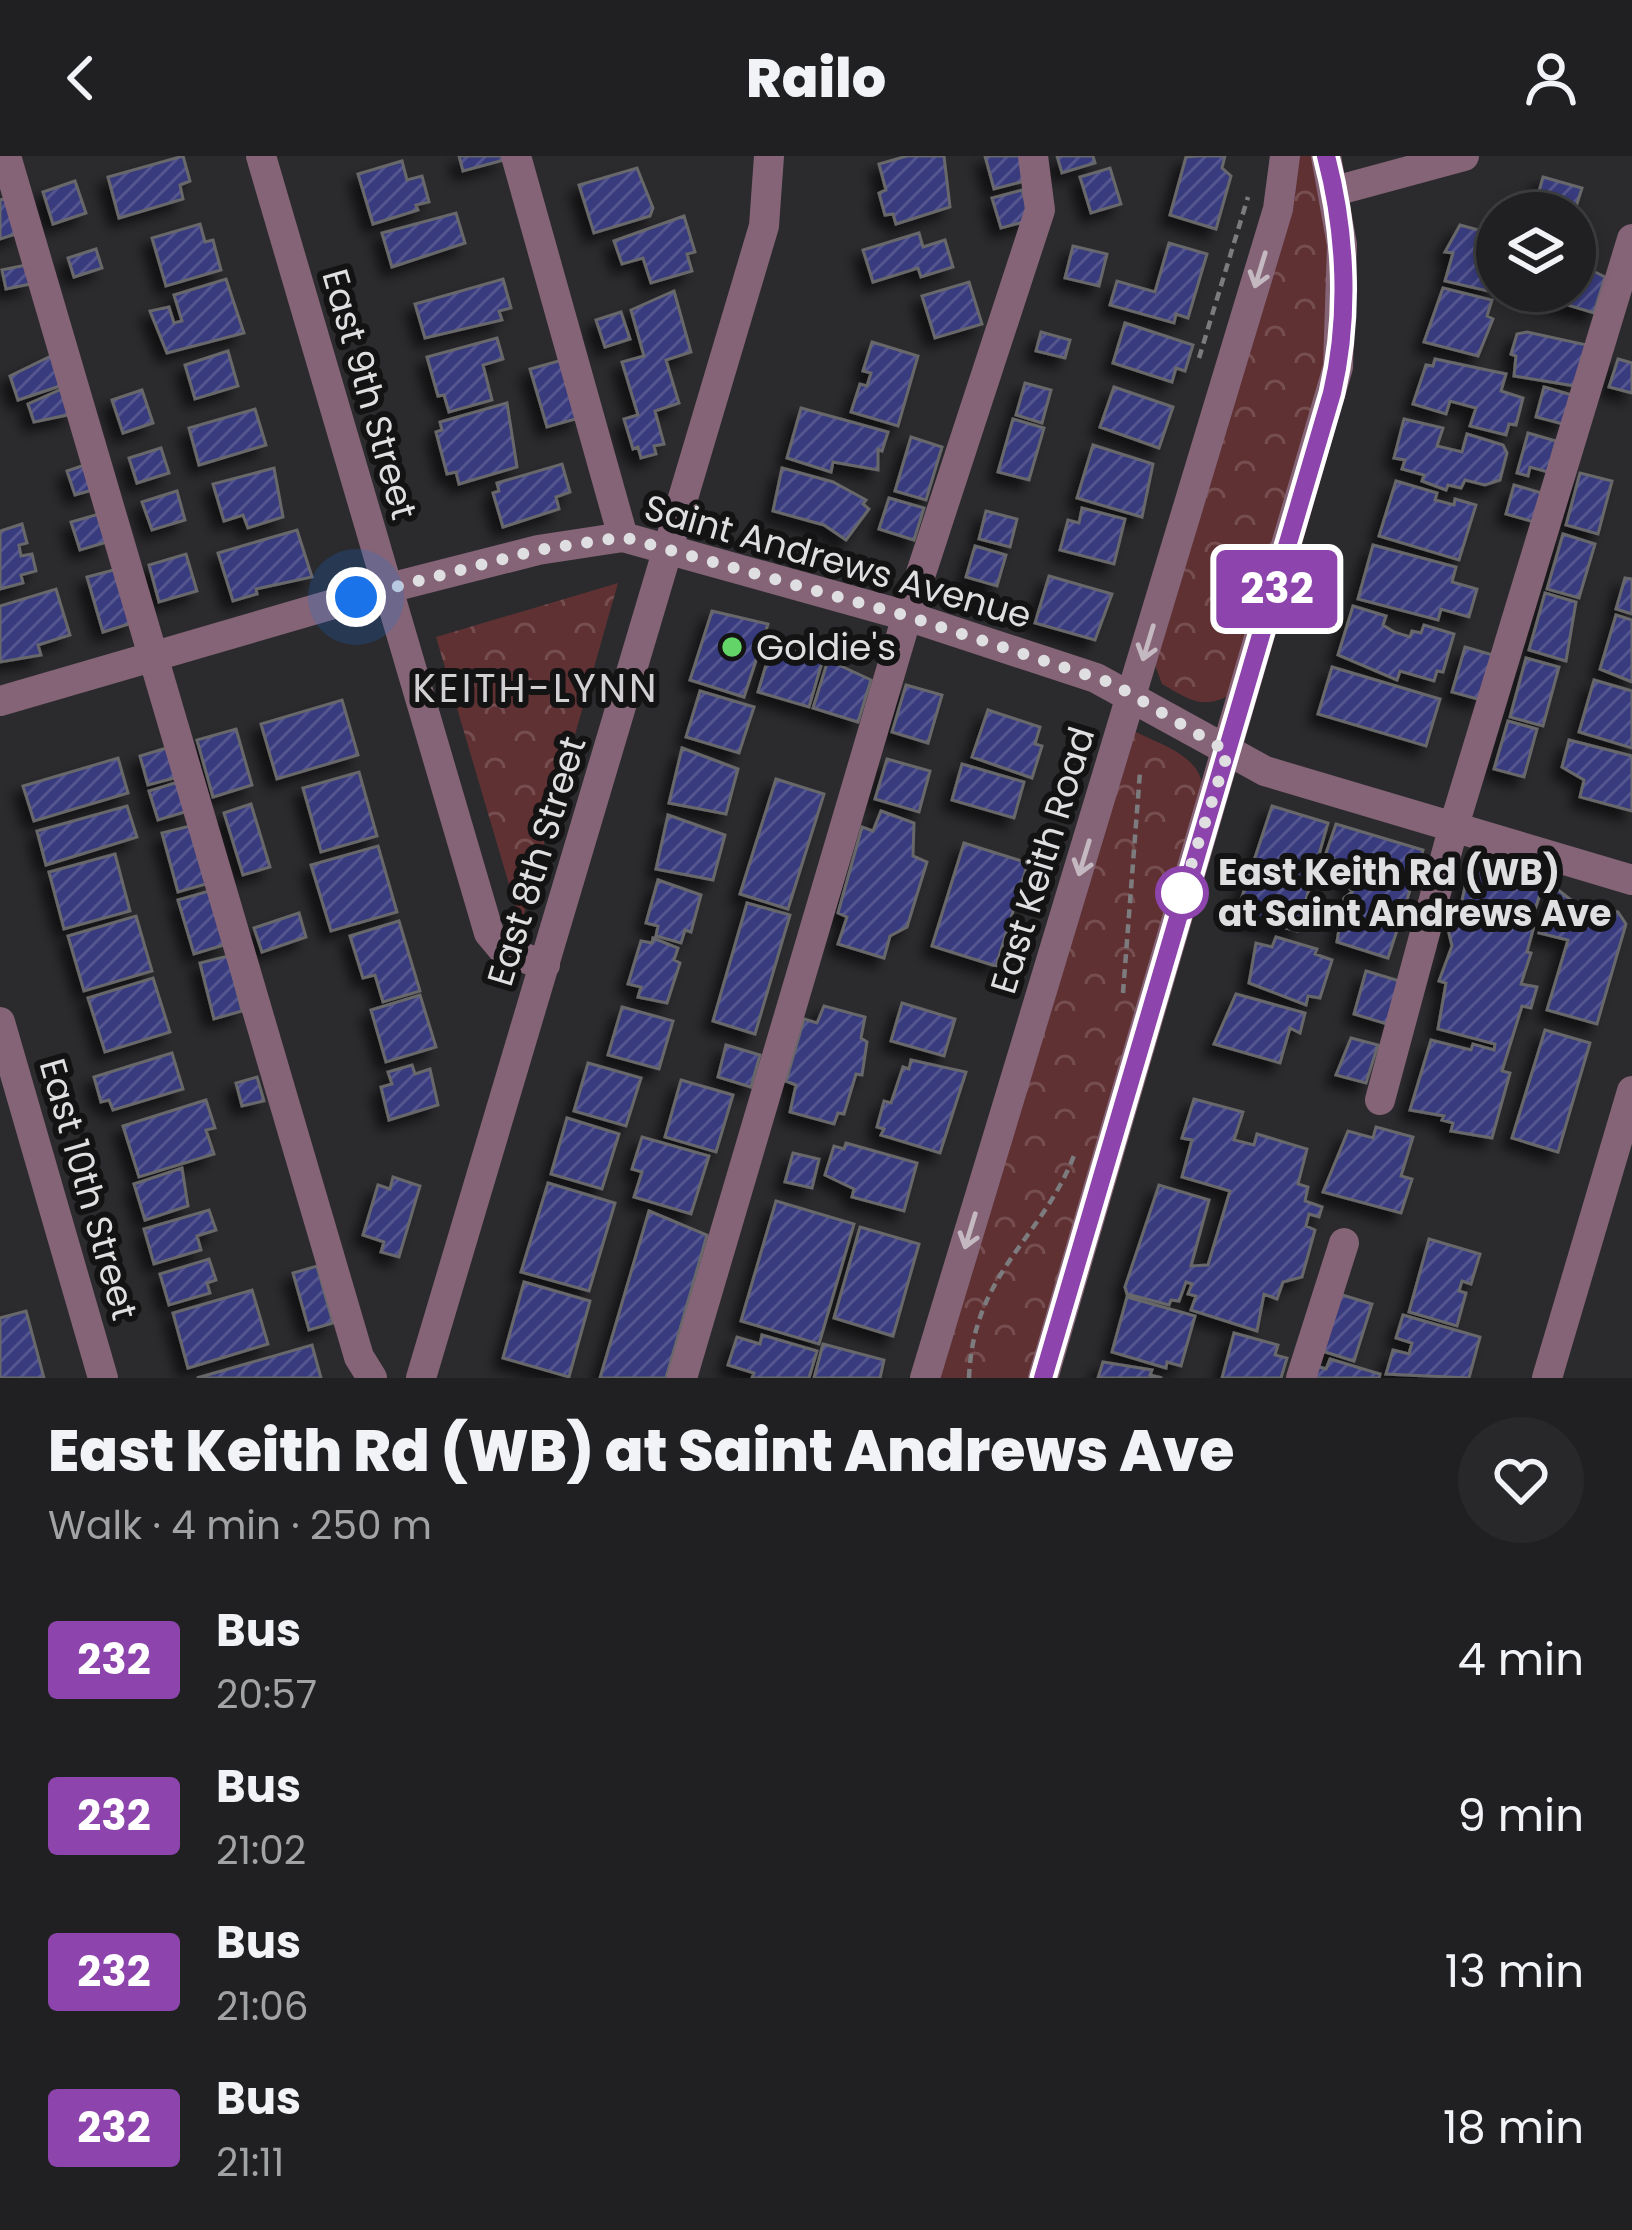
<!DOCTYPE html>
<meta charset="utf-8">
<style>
:root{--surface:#202022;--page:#28282a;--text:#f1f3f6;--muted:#a2a3a5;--line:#3d3e40}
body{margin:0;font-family:Poppins,sans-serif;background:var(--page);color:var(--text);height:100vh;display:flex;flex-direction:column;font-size:45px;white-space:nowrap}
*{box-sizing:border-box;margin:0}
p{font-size:39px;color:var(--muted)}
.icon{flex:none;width:66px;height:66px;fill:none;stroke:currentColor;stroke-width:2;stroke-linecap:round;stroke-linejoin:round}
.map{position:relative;height:1222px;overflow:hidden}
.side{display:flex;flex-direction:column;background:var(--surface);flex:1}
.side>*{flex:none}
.badge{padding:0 24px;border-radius:9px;font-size:42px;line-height:78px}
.buttons{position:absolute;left:1476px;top:36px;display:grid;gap:24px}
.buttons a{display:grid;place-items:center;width:120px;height:120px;border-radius:50%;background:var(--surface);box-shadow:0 6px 18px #0003,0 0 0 3px var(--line);font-size:60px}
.you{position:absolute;width:60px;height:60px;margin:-30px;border:9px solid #fff;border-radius:50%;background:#1a73e8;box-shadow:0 0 0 18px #1a73e833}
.map>.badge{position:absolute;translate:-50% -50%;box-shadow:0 0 0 6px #fff}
.round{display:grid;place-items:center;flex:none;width:126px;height:126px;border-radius:63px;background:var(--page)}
.summary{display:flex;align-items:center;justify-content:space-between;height:204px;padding:0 48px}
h1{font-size:57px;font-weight:800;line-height:90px}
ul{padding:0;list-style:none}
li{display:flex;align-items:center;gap:36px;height:156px;padding:0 48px}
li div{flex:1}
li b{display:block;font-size:45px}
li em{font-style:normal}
li .badge{min-width:132px;font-weight:700;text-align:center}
header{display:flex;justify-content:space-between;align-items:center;height:156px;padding:0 48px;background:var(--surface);font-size:54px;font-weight:800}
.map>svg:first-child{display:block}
.park{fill:url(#park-crowns)}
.building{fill:url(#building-hatch);stroke:#67686b;stroke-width:3;filter:url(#shadow)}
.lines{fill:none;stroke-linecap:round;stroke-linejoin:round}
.path{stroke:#7c7b7d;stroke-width:4.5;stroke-dasharray:9 6;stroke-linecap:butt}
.minor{stroke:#846476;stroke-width:30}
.oneway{stroke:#c4b9c0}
.line-casing{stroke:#fff;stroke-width:27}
.line{stroke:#8e44ad;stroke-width:18}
.walk{stroke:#dfdee0;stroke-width:12;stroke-dasharray:0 21.6}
.poi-dot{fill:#63d468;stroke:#131314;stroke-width:4.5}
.stop-dot{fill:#fff;stroke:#8e44ad;stroke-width:6}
.labels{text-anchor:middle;stroke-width:12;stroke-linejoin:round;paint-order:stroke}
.street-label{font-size:36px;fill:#dfdee0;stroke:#131314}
.poi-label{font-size:36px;fill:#dfdee0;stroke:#131314;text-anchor:start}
.stop-label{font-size:36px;font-weight:bold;fill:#dfdee0;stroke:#131314;text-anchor:start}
.neighbourhood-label{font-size:39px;letter-spacing:3px;fill:#d3d0d4;stroke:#131314}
</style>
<header><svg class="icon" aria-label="back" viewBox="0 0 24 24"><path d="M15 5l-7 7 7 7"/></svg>Railo<svg class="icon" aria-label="person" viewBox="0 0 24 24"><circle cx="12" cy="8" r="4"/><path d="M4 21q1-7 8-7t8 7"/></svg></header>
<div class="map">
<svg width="1632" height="1222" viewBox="0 0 1632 1222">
<defs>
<pattern id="park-crowns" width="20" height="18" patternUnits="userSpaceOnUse" patternTransform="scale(3)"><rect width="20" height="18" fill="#5f3133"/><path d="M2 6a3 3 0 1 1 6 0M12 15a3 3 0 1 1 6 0" fill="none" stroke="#764e50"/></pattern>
<pattern id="building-hatch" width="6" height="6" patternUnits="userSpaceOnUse" patternTransform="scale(3)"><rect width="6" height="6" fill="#383b7d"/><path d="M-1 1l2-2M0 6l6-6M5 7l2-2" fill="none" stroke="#54578f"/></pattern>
<filter id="shadow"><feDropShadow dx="-9" dy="9" stdDeviation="6" flood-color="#0009"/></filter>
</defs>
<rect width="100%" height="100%" fill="#2b2a2d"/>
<path class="park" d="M1294 0H1313L1327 60V199L1231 538C1203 555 1188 543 1162 528L1155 509Z
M618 427 521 769 436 481Z
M1132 574C1160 589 1200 598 1203 633L1028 1222H940Z"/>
<path class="building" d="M183 0 190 25 180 29 183 43 119 62 108 21Z
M459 0H503L504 4 463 15Z
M907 0H944L950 51 896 68 893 58 885 59 879 37 886 34 879 8Z
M985 0H1023L1029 24 994 33Z
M1057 0H1093L1095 7 1062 17Z
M1197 0H1225L1222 12 1231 20 1216 73 1170 59 1186 1Z
M402 5 407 24 422 20 429 46 416 49 418 54 373 68 358 18Z
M637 12 653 52 650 60 594 77 579 29Z
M1110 12 1121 48 1091 57 1080 21Z
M1543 21 1582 32 1574 57H1521L1524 47 1535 50Z
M75 25 86 57 53 68 43 36Z
M1022 34 1031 64 1001 72 992 42Z
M8 42 19 77 0 83V44Z
M456 57 465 87 392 111 382 77Z
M684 60 695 96 687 98 692 115 651 127 643 102 622 108 614 85Z
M200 68 205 86 213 84 221 114 166 130 152 82Z
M1460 69 1497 79 1492 136 1445 125 1453 97 1445 96Z
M919 77 923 91 945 84 953 111 921 121 918 112 873 126 863 94Z
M1169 87 1207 98 1188 162 1176 158 1174 167 1110 149 1117 125 1155 136Z
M1073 90 1107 98 1099 130 1065 122Z
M96 93 102 112 74 121 68 102Z
M1575 106 1605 121 1594 157 1538 140 1540 135H1575Z
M26 109 30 128 6 133 2 114Z
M226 123 244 177 167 197 150 155 169 151 174 167 182 165 174 139Z
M503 123 511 152 499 155 502 164 425 182 415 148Z
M969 126 982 168 935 182 922 140Z
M1443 132 1492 144 1487 160 1493 163 1478 200 1424 186Z
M674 135 691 196 666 204 679 247 655 255 664 288 654 290 656 298 641 302 638 291 633 293 624 263 638 259 622 206 644 200 631 154Z
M621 156 630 183 605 191 596 164Z
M1125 167 1193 189 1185 215 1176 212 1172 226 1113 207Z
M1041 176 1070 184 1065 202 1036 195Z
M1527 176 1587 189 1575 230 1514 220 1516 200 1511 198 1517 178Z
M497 182 503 203 483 209 492 244 449 256 444 239 438 240 427 201Z
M872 186 918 200 898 270 851 256 860 228 867 230 871 217 863 215Z
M228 195 238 230 195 243 185 209Z
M53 199 63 229 18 244 10 220Z
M1435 203 1506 218 1501 235 1523 242 1516 269 1509 268 1506 279 1470 270 1476 252 1450 245 1446 258 1413 248 1426 209 1433 210Z
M1618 203 1632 207V237L1609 231Z
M562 204 579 262 547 271 530 213Z
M1025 227 1051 234 1042 267 1016 259Z
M1114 231 1173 251 1159 292 1100 271Z
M1544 231 1572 239 1563 268 1536 261Z
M64 232 72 258 34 266 28 248Z
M142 234 153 267 123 277 112 244Z
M507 247 517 311 459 328 456 316 447 318 436 276 442 274 440 266Z
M801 252 888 276 882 295 878 293V314L833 306 831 316 787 302Z
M255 253 266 289 199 309 189 272Z
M1013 263 1044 272 1029 324 998 316Z
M1404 263 1443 272 1437 290 1462 296 1467 278 1503 289 1507 297 1500 324 1485 329 1465 324 1461 332 1448 329 1446 334 1422 325 1424 319 1402 313 1405 304 1394 302Z
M1528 277 1556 285 1548 316 1530 311 1528 320 1517 317Z
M911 281 942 291 926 344 895 335Z
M1093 289 1153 308 1142 361 1077 342Z
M161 292 169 317 137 327 129 302Z
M88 308 96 333 75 339 67 315Z
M562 308 570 336 556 341 559 353 503 371 493 337 499 335 497 327Z
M274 312 283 361 248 372 243 359 224 365 213 328Z
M782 312 833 326 866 344 863 348 869 353 846 384 824 369 773 355Z
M1580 317 1612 325 1598 378 1566 369Z
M1396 325 1437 337 1435 344 1454 349 1455 343 1476 349 1459 404 1379 380Z
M1514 329 1542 337 1534 366 1506 358Z
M177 335 185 364 152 374 142 346Z
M889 342 924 352 914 384 879 373Z
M1082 352 1125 363 1114 408 1060 394 1068 364 1079 367Z
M986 355 1017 363 1010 391 979 383Z
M99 358 107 386 80 394 71 366Z
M22 368 27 387 19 389 21 400 32 398 36 415 21 419 23 427 0 433V375Z
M297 374 312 421 256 433 257 438 233 445 218 397Z
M1563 378 1595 388 1579 442 1547 433Z
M1373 389 1456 411 1452 426 1477 433 1469 461 1441 453 1438 464 1358 443Z
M975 390 1006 399 997 430 966 421Z
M186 398 197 435 159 446 149 409Z
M117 413 132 467 103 476 87 421Z
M1049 420 1112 438 1095 484 1035 467Z
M1625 422 1632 423V458L1616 453Z
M56 433 70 479 38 489 41 499 0 506V450Z
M1545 437 1576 446 1566 505 1529 494Z
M1353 450 1386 460 1383 469 1394 476 1410 481 1412 475 1421 477 1424 469 1454 478 1443 516 1437 515 1434 525 1400 515 1397 524 1338 499Z
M712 455 768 468 744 541 690 524Z
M1616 459 1632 464V526L1600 513Z
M772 489 823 503 809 551 758 536Z
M1465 491 1493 499 1481 544 1452 536Z
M1526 502 1559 511 1543 570 1510 561Z
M828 504 871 524 858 566 813 552Z
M1332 511 1440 543 1426 590 1318 558Z
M1594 524 1632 535V592L1579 576Z
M906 529 942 539 928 587 892 576Z
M700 535 754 551 739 597 686 581Z
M342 544 358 599 277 623 261 568Z
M988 554 1040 571 1035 588 1042 590 1032 622 972 601Z
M1508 565 1537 573 1524 621 1494 613Z
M236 573 252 629 213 641 197 584Z
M1569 584 1632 600V655L1580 641 1584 624 1562 611Z
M170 591 178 621 148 629 140 600Z
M682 592 738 613 726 658 669 647Z
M118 602 128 637 34 665 23 630Z
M887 603 930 615 919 656 875 643Z
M962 608 1024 626 1014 662 952 644Z
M359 616 377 680 321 696 303 632Z
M776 623 824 638 788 753 740 738Z
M178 626 188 655 158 664 149 635Z
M251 648 270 711 243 719 224 657Z
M127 650 137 681 46 709 37 675Z
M1272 650 1328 667 1297 775 1236 759Z
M881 655 914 667 913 700 927 706 907 771 890 780 884 802 838 788 847 761 838 757 862 671 873 675Z
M668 659 725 679 713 724 656 713Z
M1336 668 1423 694 1388 802 1337 786 1344 742 1352 736 1345 724 1351 709 1325 700Z
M190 670 206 728 178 736 162 677Z
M964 687 1028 707 996 810 932 790Z
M378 690 397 756 331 775 311 709Z
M115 698 130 755 64 773 49 716Z
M1470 709 1543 729 1530 769 1534 770 1527 796 1531 797 1521 828 1537 831 1531 852 1522 850 1502 915 1510 917 1492 982 1451 975 1453 967 1442 964 1444 960 1410 954 1431 884 1471 894 1473 888 1494 894 1495 888 1438 873 1446 827 1439 825 1452 790 1448 773 1453 751 1460 753Z
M658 724 701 739 691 776 685 774 681 787 656 780 658 770 646 767Z
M1557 733 1571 744 1618 756 1626 768 1597 868 1547 854 1568 784 1539 777 1551 737Z
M209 735 224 789 194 798 178 744Z
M747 747 790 759 755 878 713 865Z
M299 757 306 781 262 796 254 772Z
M136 760 152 815 84 835 68 780Z
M399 765 420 835 383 846 375 819 363 822 350 780Z
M1276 781 1317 793 1315 798 1332 804 1320 842 1308 840 1306 849 1249 827 1256 787 1272 791Z
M653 782 678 792 674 804 680 807 667 847 638 841 641 831 628 828 641 785 652 787Z
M228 800 242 855 214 863 200 807Z
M1366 815 1403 826 1390 869 1354 858Z
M153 822 170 876 105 896 88 842Z
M1236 838 1305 857 1300 877 1290 872 1280 907 1214 888Z
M420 839 436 891 386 906 371 854Z
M902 847 955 863 944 900 891 885Z
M824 850 865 861 861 882 867 886 862 919 856 918 844 958 838 957 834 968 790 956 796 929 786 925 804 863 817 867Z
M622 851 673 865 659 913 608 899Z
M1545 874 1590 887 1558 996 1512 982Z
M1351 882 1378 889 1366 927 1336 919Z
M726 889 760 899 751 931 718 921Z
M172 897 183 933 113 954 109 944 101 946 94 921Z
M911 904 966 916 940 997 881 979 884 973 877 971 884 945 891 947 903 911 909 913Z
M588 907 641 922 626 970 574 955Z
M412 909 415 918 430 913 438 949 389 964 381 931 392 928 388 916Z
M257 921 264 945 242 950 236 927Z
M681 924 733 939 716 996 665 981Z
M1194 943 1243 956 1234 984 1254 989 1257 978 1307 993 1298 1028 1308 1031 1305 1045 1322 1051 1319 1061 1309 1058 1306 1070 1315 1074 1302 1121 1283 1126 1277 1143 1264 1138 1257 1175 1191 1154 1196 1140 1188 1138 1192 1128 1186 1126 1179 1145 1171 1144 1169 1149 1127 1138 1125 1131 1159 1029 1209 1044 1191 1110 1208 1109 1230 1035 1182 1021 1192 984 1182 982Z
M206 944 215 972 206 974 214 998 139 1021 123 970Z
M567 962 619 978 602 1033 551 1018Z
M1376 971 1413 981 1401 1020 1412 1023 1401 1057 1323 1036 1348 975 1373 982Z
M642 981 709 1000 691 1058 634 1041 642 1016 632 1013Z
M846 987 917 1007 904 1055 852 1041 854 1033 825 1019 834 990 844 993Z
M793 997 819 1003 812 1032 785 1026Z
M182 1012 188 1050 145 1064 134 1028Z
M393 1021 420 1030 399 1101 381 1096 384 1086 363 1079 378 1029 390 1033Z
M548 1027 615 1047 589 1135 521 1116Z
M776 1045 854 1068 819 1188 741 1165Z
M209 1054 216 1074 197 1080 201 1094 154 1108 144 1073Z
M649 1055 707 1079 666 1222H600Z
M860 1071 919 1088 893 1180 834 1162Z
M1429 1083 1480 1098 1471 1128 1462 1125 1459 1135 1466 1137 1457 1170 1409 1156Z
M209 1103 216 1124 207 1127 210 1137 169 1149 160 1118Z
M317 1110 333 1167 309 1174 293 1117Z
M524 1126 590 1145 569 1221 503 1202Z
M252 1134 268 1188 188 1212 173 1157Z
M1339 1138 1372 1148 1354 1205 1322 1195Z
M1127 1141 1195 1160 1181 1210 1167 1206 1166 1212 1112 1196Z
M26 1155 44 1222H0V1162Z
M1403 1159 1480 1181 1469 1222 1386 1218 1393 1194 1409 1198 1412 1187 1396 1182Z
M1234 1177 1278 1189 1275 1199 1287 1202 1281 1222H1222Z
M762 1179 817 1195 809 1222H752L754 1217 728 1209 737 1181 760 1188Z
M823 1188 884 1204 880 1222H814Z
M312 1189 321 1222H197Z
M1330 1203 1380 1218 1379 1222H1313L1316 1210 1326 1213Z
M1103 1206 1152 1214 1150 1219 1162 1222H1098Z"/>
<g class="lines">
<path class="path" d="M1199 202 1248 41
M1123 837 1140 616
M969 1222C973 1116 1042 1084 1075 997"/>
<path class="minor" d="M6 0 359 1201 372 1222
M261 0 489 777 504 795 545 809
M516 0 623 381
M1335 35 1464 0
M0 545 385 433 538 394 623 381 907 460 1096 522 1265 615 1632 724
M0 866 103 1222
M1380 944 1453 673 1632 83
M421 1222 764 70 769 0
M682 1222 907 460 1040 54 1033 0
M925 1222 1278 53 1285 0
M1043 1222 1338 211 1342 89 1326 0
M1301 1222 1344 1087
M1547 1222 1632 935"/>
</g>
<defs><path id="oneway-shaft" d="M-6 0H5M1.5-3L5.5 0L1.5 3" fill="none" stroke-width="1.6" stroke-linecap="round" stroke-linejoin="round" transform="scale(3)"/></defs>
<g class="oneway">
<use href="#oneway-shaft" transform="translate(1260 114) rotate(107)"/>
<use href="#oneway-shaft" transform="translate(1148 487) rotate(107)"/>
<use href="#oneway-shaft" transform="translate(1084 702) rotate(107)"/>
<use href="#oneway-shaft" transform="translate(970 1075) rotate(107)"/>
</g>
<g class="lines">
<defs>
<path id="line" d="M1043 1222 1332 237C1350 160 1346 76 1326 0"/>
</defs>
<use href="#line" class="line-casing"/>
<use href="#line" class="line"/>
<path class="walk" d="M356 441 538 394 623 381 907 460 1112 527 1228 596 1182 737"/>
</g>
<circle class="poi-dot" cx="732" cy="491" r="12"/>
<circle class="stop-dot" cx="1182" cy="737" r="24"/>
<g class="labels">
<g class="street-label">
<text transform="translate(370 238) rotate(74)" y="13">East 9th Street</text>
<text transform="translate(838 405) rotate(16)" y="13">Saint Andrews Avenue</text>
<text transform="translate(1042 704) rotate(-73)" y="13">East Keith Road</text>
<text transform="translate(536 705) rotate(-73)" y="13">East 8th Street</text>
<text transform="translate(89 1033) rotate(74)" y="13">East 10th Street</text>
</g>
<g class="poi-label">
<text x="756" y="504">Goldie's</text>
</g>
<g class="stop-label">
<text x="1218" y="729">East Keith Rd (WB)<tspan x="1218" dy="41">at Saint Andrews Ave</tspan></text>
</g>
<g class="neighbourhood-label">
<text x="536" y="546">KEITH-LYNN</text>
</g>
</g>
</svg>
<div class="buttons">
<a><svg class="icon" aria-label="layers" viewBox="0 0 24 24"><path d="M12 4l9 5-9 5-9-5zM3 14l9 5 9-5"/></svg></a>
</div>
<div class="you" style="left:356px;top:441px"></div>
<b class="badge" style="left:1277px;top:433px;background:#8e44ad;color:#fff">232</b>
</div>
<section class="side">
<div class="summary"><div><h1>East Keith Rd (WB) at Saint Andrews Ave</h1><p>Walk · 4 min · 250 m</p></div><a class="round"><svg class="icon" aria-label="heart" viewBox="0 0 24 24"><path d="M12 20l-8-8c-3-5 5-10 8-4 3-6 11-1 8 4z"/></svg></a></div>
<ul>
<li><span class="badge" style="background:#8e44ad;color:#fff">232</span><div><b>Bus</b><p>20:57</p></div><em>4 min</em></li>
<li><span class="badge" style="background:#8e44ad;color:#fff">232</span><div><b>Bus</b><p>21:02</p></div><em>9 min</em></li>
<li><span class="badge" style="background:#8e44ad;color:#fff">232</span><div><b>Bus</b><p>21:06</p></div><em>13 min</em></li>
<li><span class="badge" style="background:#8e44ad;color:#fff">232</span><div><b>Bus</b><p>21:11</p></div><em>18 min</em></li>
</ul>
</section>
